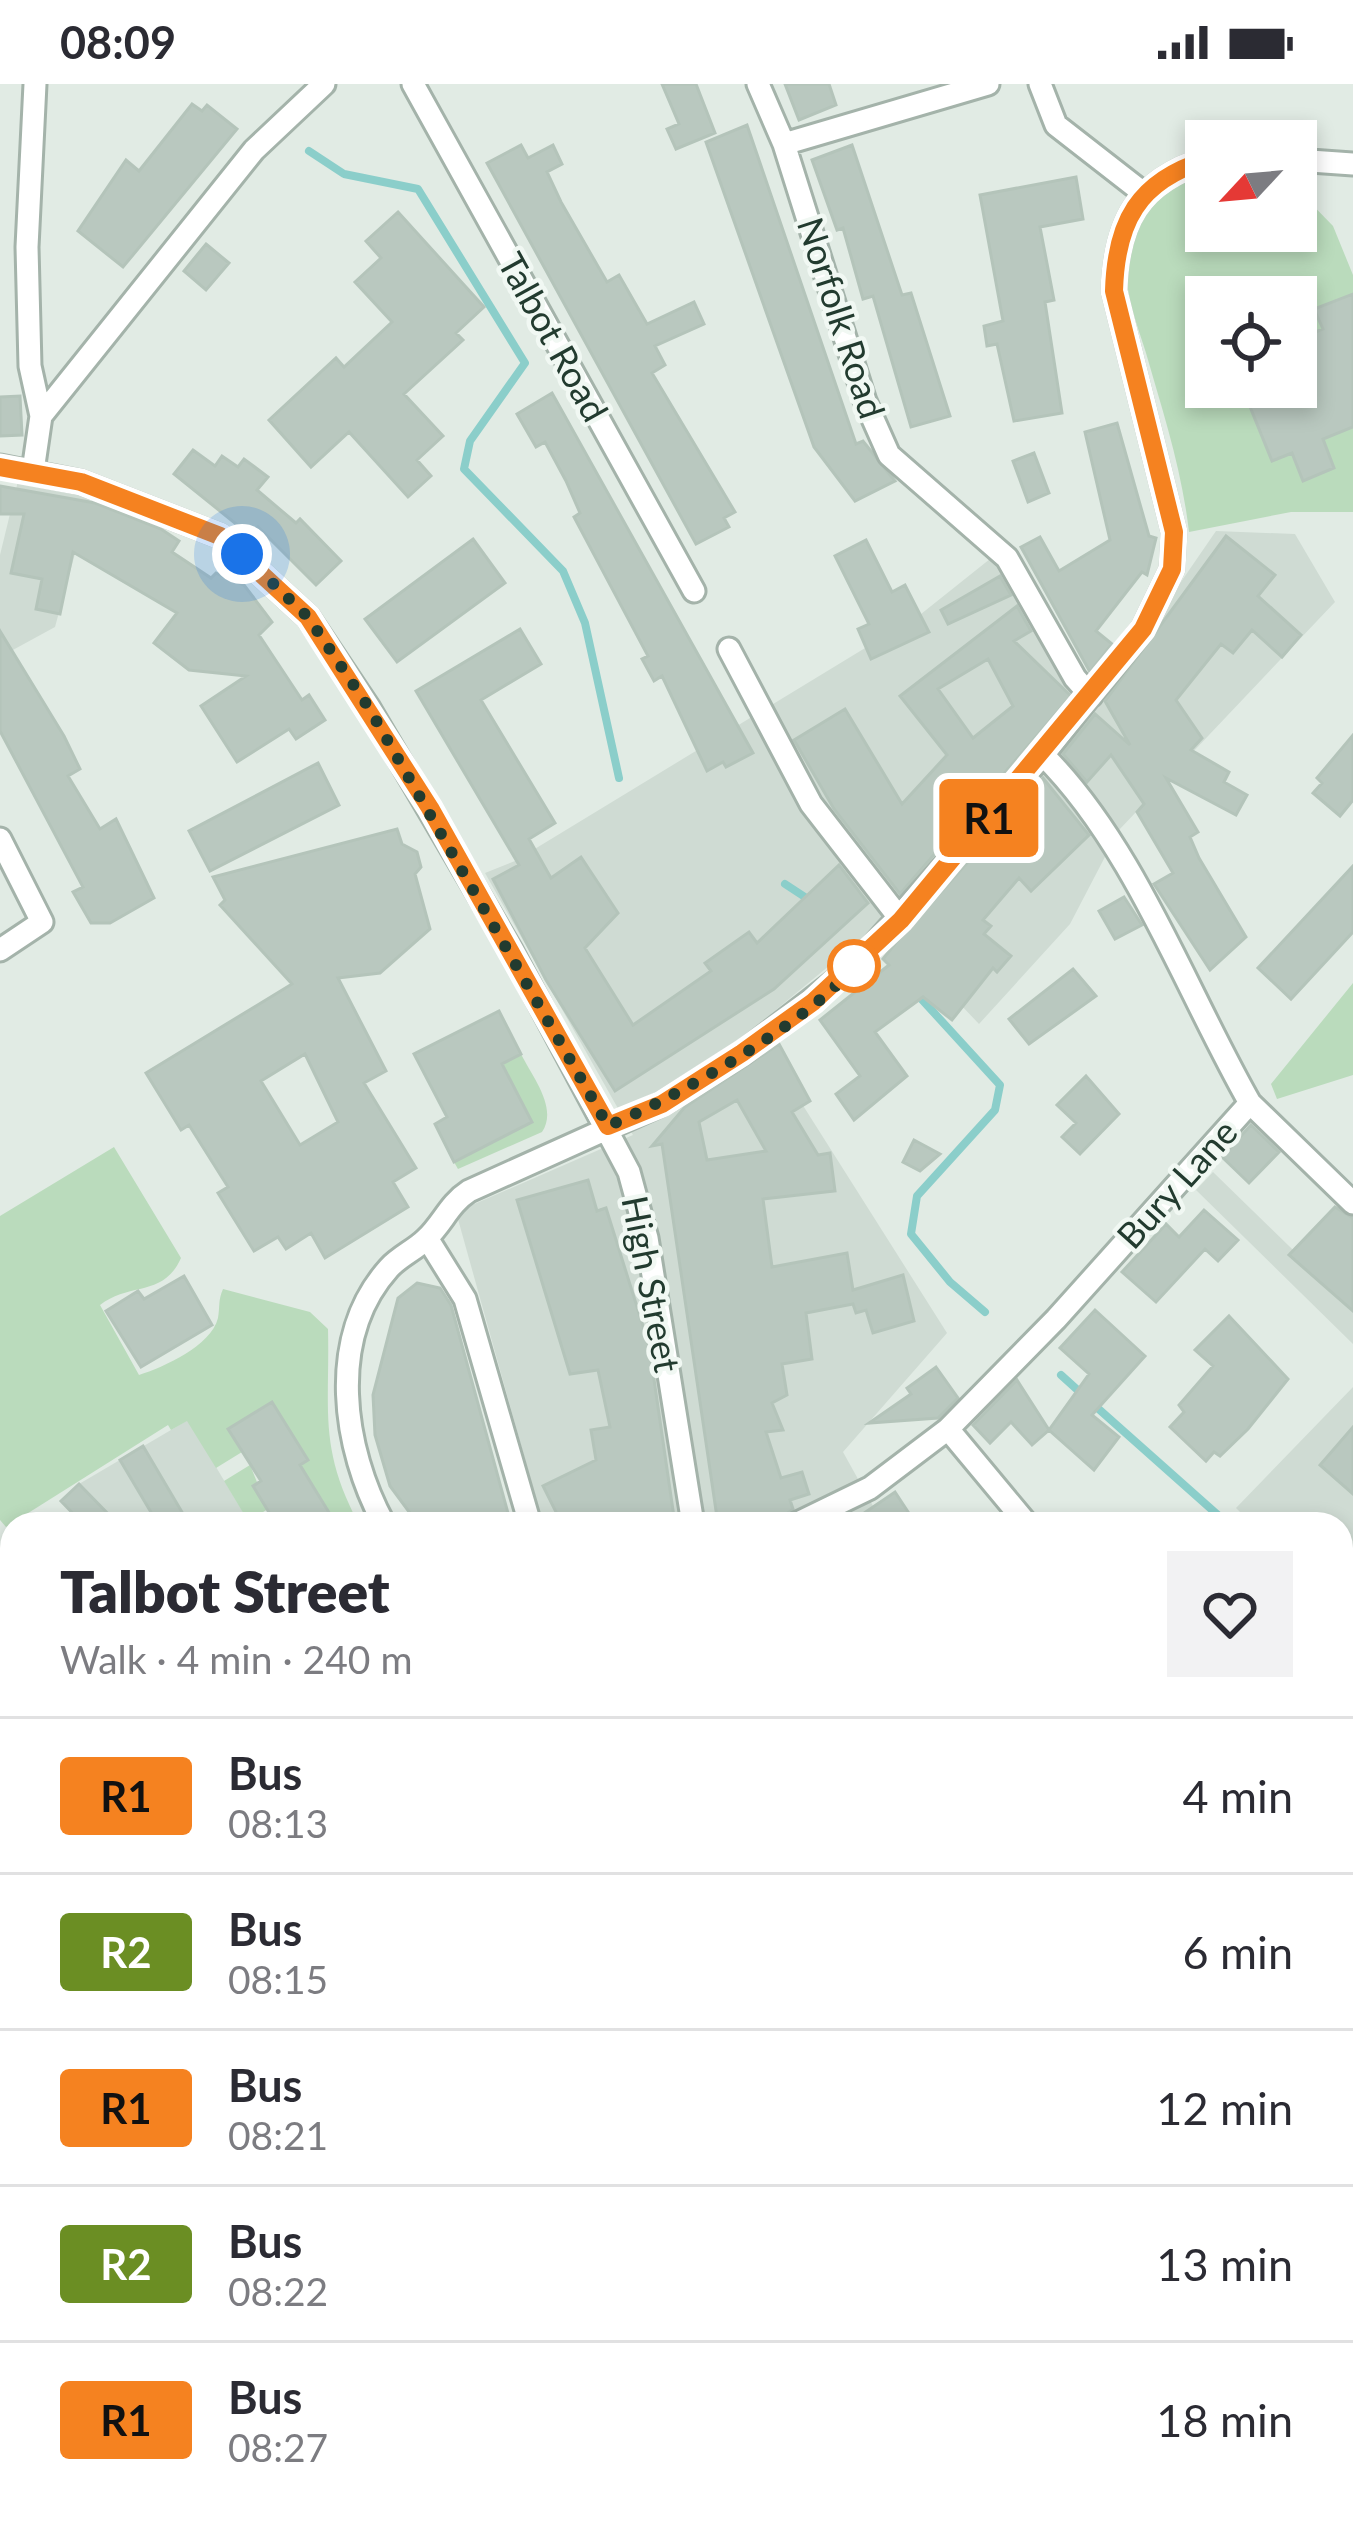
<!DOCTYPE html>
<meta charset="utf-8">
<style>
:root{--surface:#fff;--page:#f2f2f3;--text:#2b2b33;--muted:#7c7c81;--line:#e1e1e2}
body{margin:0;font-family:Lato,sans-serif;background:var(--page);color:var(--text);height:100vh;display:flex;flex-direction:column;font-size:45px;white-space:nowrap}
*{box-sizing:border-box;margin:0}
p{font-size:39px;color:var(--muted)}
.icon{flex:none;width:66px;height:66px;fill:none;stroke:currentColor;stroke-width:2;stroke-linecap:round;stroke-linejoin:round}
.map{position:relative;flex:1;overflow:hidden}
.sheet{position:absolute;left:0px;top:1428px;width:1353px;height:1011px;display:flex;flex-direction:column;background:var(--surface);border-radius:36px 36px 0 0;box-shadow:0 6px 18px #0003}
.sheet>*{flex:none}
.badge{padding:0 24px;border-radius:9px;font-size:42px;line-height:78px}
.needle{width:78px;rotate:244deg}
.controls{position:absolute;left:1185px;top:36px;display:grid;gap:24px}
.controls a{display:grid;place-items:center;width:132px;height:132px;border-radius:0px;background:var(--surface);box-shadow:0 6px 18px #0003;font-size:60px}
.you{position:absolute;width:60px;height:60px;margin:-30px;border:9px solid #fff;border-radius:50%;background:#1a73e8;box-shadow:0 0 0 18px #1a73e833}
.map>.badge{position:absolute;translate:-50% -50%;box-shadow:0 0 0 6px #fff}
.round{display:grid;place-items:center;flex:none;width:126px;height:126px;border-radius:0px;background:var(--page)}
.headline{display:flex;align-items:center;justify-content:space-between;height:204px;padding:0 60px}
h1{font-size:57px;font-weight:800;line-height:90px}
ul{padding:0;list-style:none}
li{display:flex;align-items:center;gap:36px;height:156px;padding:0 60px;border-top:3px solid var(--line)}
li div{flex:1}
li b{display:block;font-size:45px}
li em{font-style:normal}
li .badge{min-width:132px;font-weight:700;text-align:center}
.status{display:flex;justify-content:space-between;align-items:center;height:84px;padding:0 60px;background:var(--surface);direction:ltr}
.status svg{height:33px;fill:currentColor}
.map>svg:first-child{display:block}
.built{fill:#cfdbd3}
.green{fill:#badbbc;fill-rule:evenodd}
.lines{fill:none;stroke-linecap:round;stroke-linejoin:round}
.stream{stroke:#8bceca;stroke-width:8}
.building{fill:#b9c8bf;stroke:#b4c4ba;stroke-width:3;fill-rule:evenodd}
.street-casing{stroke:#a4b3aa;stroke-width:27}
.primary-casing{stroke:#c1c8c5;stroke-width:42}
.street{stroke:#fff;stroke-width:21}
.primary{stroke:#679f84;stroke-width:36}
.rail-casing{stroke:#5c766a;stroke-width:12}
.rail{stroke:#f1f8f3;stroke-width:8;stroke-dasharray:22;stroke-linecap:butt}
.line-casing{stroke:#fff;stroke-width:27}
.line{stroke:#f58220;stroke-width:18}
.walk{stroke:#223b2f;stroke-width:12;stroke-dasharray:0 21.6}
.stop-dot{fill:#fff;stroke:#f58220;stroke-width:6}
.labels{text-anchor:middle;stroke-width:9;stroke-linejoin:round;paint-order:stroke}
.street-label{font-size:36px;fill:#223b2f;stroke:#f1f8f3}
</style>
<div class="status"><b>08:09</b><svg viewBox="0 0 49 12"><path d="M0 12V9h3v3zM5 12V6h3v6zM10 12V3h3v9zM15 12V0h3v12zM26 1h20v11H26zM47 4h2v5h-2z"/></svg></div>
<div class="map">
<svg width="1353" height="2437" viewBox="0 0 1353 2437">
<rect width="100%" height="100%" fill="#e1ebe4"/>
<path class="built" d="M18 397 91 411 55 543 0 573V471Z
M1216 447 1295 450 1335 518 1119 746 1070 840 979 940 882 838 754 944 947 1249 843 1368 883 1440H543L456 1128 633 1051 485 789 515 777 921 530 995 471 1077 610 1086 636Z
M1213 1088 1326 1198 1353 1175V1260L1196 1106Z
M1353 1303V1541L1341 1529V1440H1252L1236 1424Z
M188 1336 250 1440H83L61 1417 79 1400Z
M1341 2087 1353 2088V2309L1341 2315Z"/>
<path class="green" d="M1206 85V147H1296V104L1333 142 1353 191V428H1291L1189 448C1182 386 1163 328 1146 269 1139 246 1129 221 1127 197 1121 143 1162 105 1206 85ZM1206 213H1296V303H1206Z
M1353 899V991L1277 1015 1271 1000Z
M521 970C533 994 558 1024 542 1048L458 1085 454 1078 532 1038 503 980Z
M114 1063 181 1174C164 1213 130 1198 100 1221L139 1291C164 1283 211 1262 218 1234 220 1223 218 1216 223 1205L310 1228 328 1245C330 1325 318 1364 359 1440H336L300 1381 307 1376 229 1346 242 1368 216 1384 187 1337 171 1346 168 1341 6 1443 0 1436V1132Z
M250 1381 268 1425 248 1437 224 1397Z
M636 2427H745V2437H638Z"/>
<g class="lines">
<path class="stream" d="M309 67 344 90 418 105 525 279 470 357 464 385 563 487 585 539 619 694
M785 800 814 819
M915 908 1000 1001 995 1026 917 1112 911 1150 950 1198 985 1228
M1061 1291 1082 1310
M1093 1320 1228 1440
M1341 1540 1353 1551"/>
</g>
<path class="building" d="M662 0H696L715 49 676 65 667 45 679 40Z
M785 0H829L836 21 799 36Z
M192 20 202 27 207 21 237 45 123 183 78 147 126 76 139 87Z
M747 41 856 360 863 357 895 397 855 417 814 363 706 58Z
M521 61 528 74 553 61 562 80 547 88 561 118 607 198 619 191 647 240 694 218 704 240 655 262 665 281 652 289 735 428 724 434 729 443 696 460 487 79Z
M852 61 902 211 911 209 950 332 911 343 873 212 863 215 843 144 837 146 812 76Z
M1076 93 1083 135 1040 143 1054 216 1045 218 1062 329 1014 337 997 260 987 262 984 242 1003 237 980 111Z
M398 128 484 223 456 249 463 256 404 310 443 352 417 376 431 392 408 413 349 348 311 383 269 336 336 274 344 283 392 238 355 198 381 174 366 157Z
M206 160 229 179 206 206 184 187Z
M1353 210V343L1323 355 1334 384 1303 397 1292 369 1272 377 1242 303H1296V256L1323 245 1314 225Z
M552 309 753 669 726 683 723 678 707 687 662 592 654 597 642 575 648 572 574 433 580 429 566 397 545 358 536 363 517 330Z
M20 312 22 351 0 352V313Z
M1117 339 1149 452 1156 454 1147 491 1142 488 1096 547 1112 560 1090 588 1021 463 1040 453 1059 487 1110 456 1085 348Z
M193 366 215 382 222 372 238 383 244 375 268 393 257 406 296 439 300 435 341 477 316 501 258 443 251 452 174 390Z
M1034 369 1049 409 1028 418 1013 377Z
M0 402 95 419 161 445 179 457 172 468 211 494 216 489 244 501 272 538 259 551 302 616 309 611 325 636 296 655 289 645 237 678 201 622 246 592 189 586 154 559 177 529 73 468 60 530 36 525 42 495 11 489 24 430H0Z
M1226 452 1275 491 1258 512 1301 551 1282 573 1252 546 1233 569 1221 560 1176 616 1202 654 1191 666 1229 688 1224 698 1247 711 1236 731 1166 694 1198 748 1190 753 1199 774 1246 853 1210 886 1154 800 1173 789 1137 728 1144 720 1111 671 1087 698 1063 670 1095 630 1130 661 1105 617Z
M473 455 505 499 397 578 365 535Z
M866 456 892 508 905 501 929 548 871 575 858 545 869 540 835 472Z
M1000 492 1011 511 948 540 941 526Z
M1017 522 1031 547 1014 557 1071 612 900 810 834 725 794 656 845 625 902 720 947 671 900 612ZM988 575 1013 622 973 654 938 605Z
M520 545 541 580 481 616 555 739 529 755 551 794 581 773 618 829 585 864 633 941 711 887 705 879 749 848 757 859 839 781 868 819 774 905 615 1007 546 896 493 795 519 781 416 607Z
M0 547 64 652 80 685 68 692 100 745 116 735 154 814 110 839H91L73 808 83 803 0 647Z
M1353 651V716L1340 732 1313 709 1322 699 1317 694Z
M318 679 339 721 210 787 189 747Z
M1043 694 1089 751 1031 807 1019 794 983 836 991 842 984 850 1011 872 997 888 993 884 952 936 923 913 875 948 907 992 854 1036 836 1010 860 992 820 936 889 881 883 875 898 856Z
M397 745 402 760 417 768 421 783 415 790 430 845 380 889 338 894 386 987 364 999 416 1084 393 1098 408 1123 325 1174 311 1149 286 1165 278 1153 254 1167 218 1109 228 1103 189 1041 181 1046 146 989 292 900 220 821 225 816 213 793ZM305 970 338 1038 300 1061 261 997Z
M1353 782V848L1291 915 1258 884Z
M1124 813 1142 841 1115 855 1099 827Z
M1073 885 1096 912 1029 960 1009 935Z
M499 927 521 970 502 980 532 1038 454 1078 435 1040 447 1033 414 970Z
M779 960 810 1017 792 1028 818 1071 830 1069 835 1107 763 1115 772 1183 847 1169 853 1206 903 1191 914 1237 873 1249 866 1226 856 1229 853 1220 806 1229 812 1275 782 1280 787 1311 772 1319 783 1346 766 1348 781 1394 802 1388 809 1410 790 1416 793 1425 783 1433 760 1440H718L662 1060 652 1062 685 1023ZM737 1016 766 1067 707 1076 699 1038Z
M1086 992 1119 1030 1080 1070 1062 1053 1076 1039 1057 1021Z
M1251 1041 1279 1068 1249 1099 1222 1073Z
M914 1056 940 1070 920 1087 903 1078Z
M588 1096 597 1127 606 1124 649 1261 675 1440H562L543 1402 596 1376 591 1346 610 1343 598 1286 570 1290 517 1116Z
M1335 1123 1353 1134V1227L1289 1171Z
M1204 1126 1238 1156 1218 1177 1205 1165 1156 1218 1122 1188 1166 1140 1179 1153Z
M184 1192 212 1241 141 1283 106 1227 138 1207 144 1215Z
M417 1199 440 1204 451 1221 511 1440H418L390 1402 375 1351 373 1311 398 1214Z
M1095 1226 1145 1272 1092 1331 1119 1353 1094 1386 1049 1346 1089 1290 1060 1264Z
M1229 1232 1288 1295 1248 1345 1220 1372 1214 1368 1206 1377 1170 1343 1184 1328 1179 1321 1213 1282 1195 1266Z
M936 1283 958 1314 938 1334 869 1339 911 1310 907 1304Z
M1017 1296 1049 1346 1032 1361 1011 1338 990 1359 973 1341Z
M272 1318 308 1376 300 1381 336 1440H276L253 1402 261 1397 228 1345Z
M1353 1343V1410L1320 1381Z
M143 1362 189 1440H158L120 1376Z
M79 1400 118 1440H83L61 1417Z
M895 1408 916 1440H848Z"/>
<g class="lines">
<defs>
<path id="street" d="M413 0 694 507
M758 0 784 60 865 317 889 371 1007 474 1075 594 1091 612
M1040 0 1056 41 1142 108
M784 60 988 0
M1296 76 1353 80
M41 332 254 66 324 0
M0 382 81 398 220 452 308 533 369 624 511 866 629 1088 647 1154 693 1440
M33 387 41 332 30 282 27 163 35 0
M729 565 811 720 901 836
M0 755 42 838 0 866
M1250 1019 1353 1119
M427 1154 465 1215 530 1440
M948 1345 1027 1440
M384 1440C343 1365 326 1254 389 1184 400 1172 415 1166 426 1155 443 1139 449 1120 469 1107L662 1020 743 969 857 880 1043 671 1143 545 1172 485 1174 448 1114 207C1116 138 1138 97 1206 76
M796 1440 870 1404 948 1345 1056 1235 1250 1019C1186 907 1134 761 1043 671
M1341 1765 1353 1755
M1341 1826 1353 1841
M0 1990 12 1960
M1341 2350 1353 2343
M769 2427V2437
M988 2427 996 2437
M1227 2427 1228 2437
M422 2437V2427"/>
<path id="primary" d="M0 2113 12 2137
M0 2261 12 2253
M369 2427 380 2437
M206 2437 211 2427"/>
</defs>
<use href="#street" class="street-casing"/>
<use href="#primary" class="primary-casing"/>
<use href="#street" class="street"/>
<use href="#primary" class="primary"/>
<defs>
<path id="rail" d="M0 1537 12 1549
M598 2427 601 2437"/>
</defs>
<use href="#rail" class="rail-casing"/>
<use href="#rail" class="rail"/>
</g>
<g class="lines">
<defs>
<path id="line" d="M0 383 81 398 220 452 308 533 430 724 608 1042 662 1020 742 969 813 918 901 836 1143 545 1172 485 1174 448 1114 207C1116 138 1138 97 1206 76"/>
</defs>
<use href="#line" class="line-casing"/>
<use href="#line" class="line"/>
<path class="walk" d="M242 470 308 533 369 624 608 1042C680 1012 814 934 854 882"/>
</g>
<circle class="stop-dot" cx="854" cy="882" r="24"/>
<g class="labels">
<g class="street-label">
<text transform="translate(841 234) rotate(72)" y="13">Norfolk Road</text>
<text transform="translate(553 253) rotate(61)" y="13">Talbot Road</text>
<text transform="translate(1177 1100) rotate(-48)" y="13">Bury Lane</text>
<text transform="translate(651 1200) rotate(79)" y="13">High Street</text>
</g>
</g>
</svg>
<div class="controls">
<a><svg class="needle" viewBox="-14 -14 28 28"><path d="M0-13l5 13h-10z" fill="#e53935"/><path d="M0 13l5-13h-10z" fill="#7c7c81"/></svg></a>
<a><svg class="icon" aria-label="locate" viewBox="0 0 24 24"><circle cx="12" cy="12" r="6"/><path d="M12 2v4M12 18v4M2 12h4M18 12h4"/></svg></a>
</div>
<div class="you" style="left:242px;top:470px"></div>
<b class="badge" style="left:989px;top:734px;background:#f58220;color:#111">R1</b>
<section class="sheet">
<div class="headline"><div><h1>Talbot Street</h1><p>Walk · 4 min · 240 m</p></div><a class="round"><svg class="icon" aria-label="heart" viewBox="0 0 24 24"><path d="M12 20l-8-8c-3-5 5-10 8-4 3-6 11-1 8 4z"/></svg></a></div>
<ul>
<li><span class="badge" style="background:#f58220;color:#111">R1</span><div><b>Bus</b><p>08:13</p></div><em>4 min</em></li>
<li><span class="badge" style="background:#6b8e23;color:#fff">R2</span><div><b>Bus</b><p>08:15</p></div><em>6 min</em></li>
<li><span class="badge" style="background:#f58220;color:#111">R1</span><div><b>Bus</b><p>08:21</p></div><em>12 min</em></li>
<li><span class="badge" style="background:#6b8e23;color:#fff">R2</span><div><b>Bus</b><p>08:22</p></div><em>13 min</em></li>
<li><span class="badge" style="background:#f58220;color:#111">R1</span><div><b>Bus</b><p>08:27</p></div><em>18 min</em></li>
</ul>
</section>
</div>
